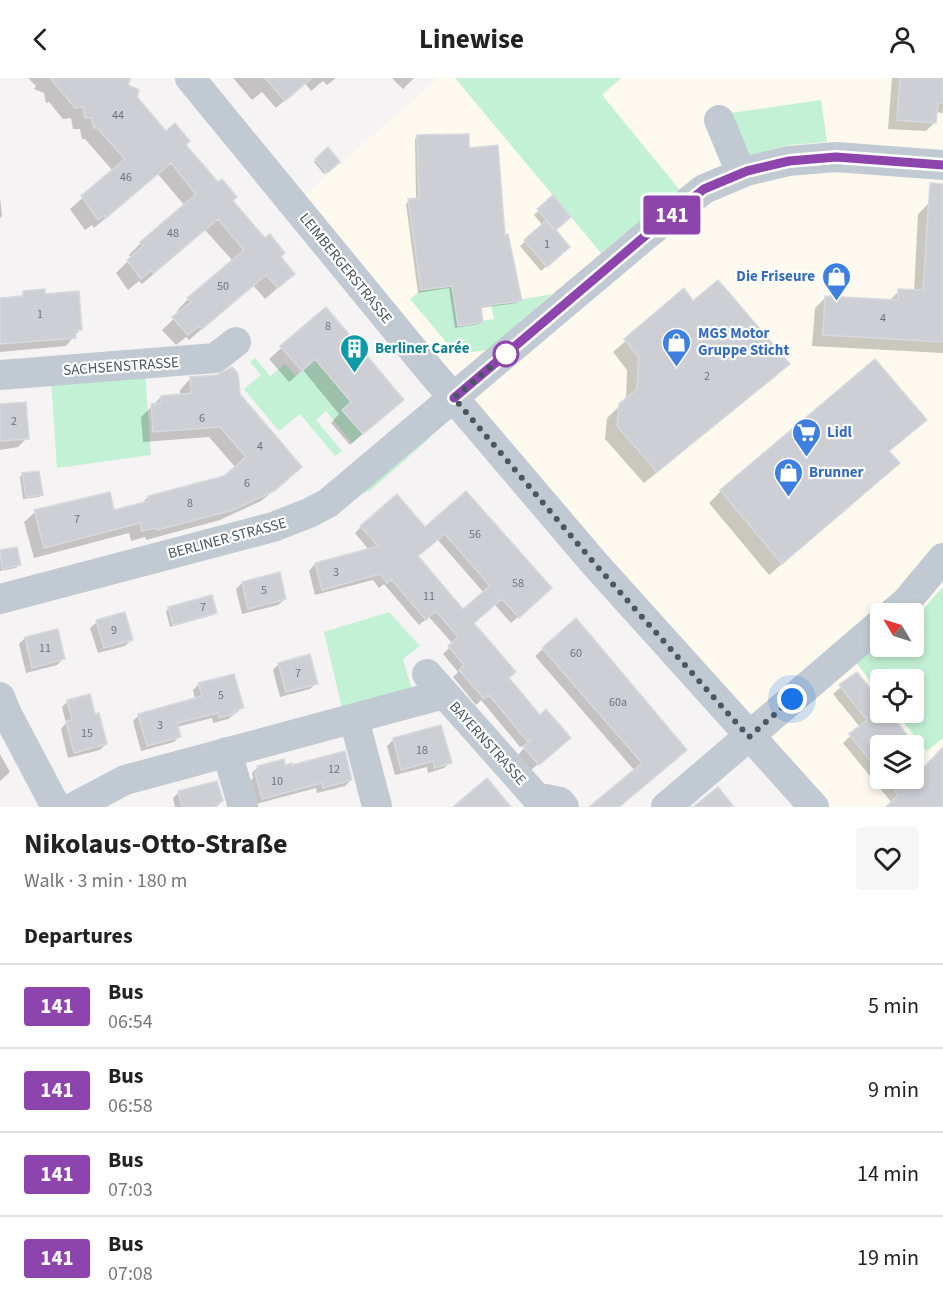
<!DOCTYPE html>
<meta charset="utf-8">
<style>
:root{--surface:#fff;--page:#f6f6f6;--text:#222;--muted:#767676;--line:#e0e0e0}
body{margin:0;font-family:"Source Sans 3",sans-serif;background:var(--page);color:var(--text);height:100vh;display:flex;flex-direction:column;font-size:22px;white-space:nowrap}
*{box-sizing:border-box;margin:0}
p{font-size:20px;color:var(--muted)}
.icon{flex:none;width:33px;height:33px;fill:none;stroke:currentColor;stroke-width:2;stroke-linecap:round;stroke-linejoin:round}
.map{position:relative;height:729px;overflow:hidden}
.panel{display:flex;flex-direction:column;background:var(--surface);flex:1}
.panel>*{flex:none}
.badge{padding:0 12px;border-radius:4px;font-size:21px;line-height:39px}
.needle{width:39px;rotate:308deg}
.fabs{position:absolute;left:870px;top:525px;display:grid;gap:12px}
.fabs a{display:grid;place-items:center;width:54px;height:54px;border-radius:6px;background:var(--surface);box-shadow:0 3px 9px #0003;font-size:30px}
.you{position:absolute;width:30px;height:30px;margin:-15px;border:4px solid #fff;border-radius:50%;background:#1a73e8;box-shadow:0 0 0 9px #1a73e833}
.map>.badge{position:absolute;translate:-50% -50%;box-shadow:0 0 0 3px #fff}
h2{padding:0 24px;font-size:22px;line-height:54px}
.round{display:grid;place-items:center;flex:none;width:63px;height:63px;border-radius:6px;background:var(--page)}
.head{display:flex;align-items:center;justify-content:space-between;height:102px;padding:0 24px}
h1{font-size:28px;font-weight:700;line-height:45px}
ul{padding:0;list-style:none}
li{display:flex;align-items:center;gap:18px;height:84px;padding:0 24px;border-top:2px solid var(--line)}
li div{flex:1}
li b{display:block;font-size:22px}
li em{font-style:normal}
li .badge{min-width:66px;font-weight:700;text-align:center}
header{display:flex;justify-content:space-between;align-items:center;height:78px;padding:0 24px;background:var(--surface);font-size:27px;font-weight:700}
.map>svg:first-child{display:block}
.commercial{fill:#fdf9ef;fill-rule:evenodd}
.green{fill:#c3f1d5}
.shadow{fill:#0003;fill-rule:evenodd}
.building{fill:#cdcfd5;stroke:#d7d9de;stroke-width:1.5;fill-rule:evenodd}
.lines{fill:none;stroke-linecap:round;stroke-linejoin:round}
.minor{stroke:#c1cad2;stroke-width:30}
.line-casing{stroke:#fff;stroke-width:14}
.line{stroke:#8e44ad;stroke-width:9}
.walk{stroke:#4a5661;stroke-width:6;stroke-dasharray:0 10.8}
.stop-dot{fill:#fff;stroke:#8e44ad;stroke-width:3}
.labels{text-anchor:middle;stroke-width:4.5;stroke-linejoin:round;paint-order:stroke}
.number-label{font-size:12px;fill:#6b747e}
.street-label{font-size:15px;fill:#4a5661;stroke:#fff}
.shop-label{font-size:15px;font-weight:bold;fill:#366cbe;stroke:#fff;text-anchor:start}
.culture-label{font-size:15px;font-weight:bold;fill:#0d838f;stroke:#fff;text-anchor:start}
</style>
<header><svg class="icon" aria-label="back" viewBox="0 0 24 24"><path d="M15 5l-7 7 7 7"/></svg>Linewise<svg class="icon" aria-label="person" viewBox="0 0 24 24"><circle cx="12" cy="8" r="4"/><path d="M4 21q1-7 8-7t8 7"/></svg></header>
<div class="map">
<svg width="943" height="729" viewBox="0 0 943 729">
<rect width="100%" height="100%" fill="#f5f3f3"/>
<path class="commercial" d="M439 0H943V729H814L294 126ZM880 536H914V568H880ZM880 602H914V634H880ZM880 668H914V700H880Z"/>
<path class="green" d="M455 0H621L602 17 679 111 601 175Z
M821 22 827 64 790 67 743 79 730 35Z
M452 208 458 247 494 241 491 227 552 216 488 272 456 276 410 221 421 212Z
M326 273 362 315 342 332 363 356 352 365 326 333 316 342 342 373 335 378 300 336 279 353 244 311 261 297 250 284 255 280 270 298 285 286 296 298Z
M145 294 151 377 57 390 51 303Z
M427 358 430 360 371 412 364 415 362 412Z
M943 509V660L927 673 896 635 914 634V602H880V615L854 582 880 567 914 568V541Z
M389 534 420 568 403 581 413 616 343 634 324 554Z"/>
<path class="shadow" d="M28 0H123L126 8 165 55 184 67 279 179 281 207 265 221 253 207 189 262 186 259 176 267 162 252 179 236 177 233 188 221 233 183 205 152 142 206 139 203 128 212 116 195 131 180 129 177 141 165 185 128 158 96 94 150 92 147 85 152 70 131 113 93 85 61H82L80 51H73L71 40 63 41 49 24 46 25 44 15 34 11 36 8Z
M233 0H336L327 7 323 3 311 13 305 5 276 30 262 14 252 22Z
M392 0H414L403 11Z
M892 0H943V35L936 34 935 44 926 53 888 51Z
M418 58 468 71 504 161 520 222 517 225 480 230 482 243 479 246 455 250 449 210 418 215 406 126 409 123 416 122 415 61Z
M328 72 338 84 324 96 314 84Z
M0 119 2 138 0 140Z
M553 119 554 153 563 174 541 193 520 168 543 148 534 137Z
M929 125 943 126V275L812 268 815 230 826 219 889 223 899 213H914L918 136Z
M684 212 692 225 788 286 776 298 644 405 605 361 607 340 626 322 627 292 613 274Z
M24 215 44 217 80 251 66 268 0 274V221L19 220Z
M326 231 402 322 350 367 331 345 339 336 303 292 289 304 269 281Z
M190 301 238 317 289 400 261 423 220 442 146 462 145 459 131 463 129 455 34 480 24 444 35 434H113L141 426 148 419 225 399 236 390 209 359 143 364 141 339 161 319 180 318V312Z
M0 328 27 360 18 369 0 372Z
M924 342 888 374 898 385 886 397 769 497 709 425 721 413Z
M23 396 41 416 39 419 23 421 20 399Z
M466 415 544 517 511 545 495 527 473 546 507 600 562 666 531 692 518 677 528 666 520 669 481 622 476 627 453 599 458 594 443 576 453 566 429 539 419 547 384 506 379 510 373 502 315 517 309 493 315 486 369 472 355 455 361 449 425 451ZM437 461 484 515 463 533 416 479Z
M16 471 19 487 16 490 0 493V474Z
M242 505 285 521 278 527 242 536 236 511Z
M169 530 215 535 213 537 170 549 166 533Z
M575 543 685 672 618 729H591L635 693 535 578Z
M97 544 131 562 125 568 98 575 90 550Z
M25 560 63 581 57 587 26 595 19 566Z
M279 586 316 605 310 611 280 619 273 592Z
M856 596 880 626V700H910L912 703 943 679V722L937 729H888L892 725 843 665 860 649 833 616Z
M199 606 242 630 228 641 213 645 212 640 177 649 180 658 174 664 141 673 133 643 139 637 195 621 193 612Z
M68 623 94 637 106 666 100 672 68 680 61 651 66 645 62 629Z
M440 649 450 684 444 690 428 695 427 689 395 697 387 668 393 662Z
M0 676 10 694 0 703Z
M258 689H284L351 702 345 708 317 715 316 710 256 726 250 703 253 700 252 695Z
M179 714 222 723 216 729H175L173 720Z"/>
<path class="building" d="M50 0H131L128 7 139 12 137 19 166 53 175 45 190 63 186 67 218 104 222 101 237 119 233 123 265 160 270 156 285 175 281 179 295 196 278 210 266 197 202 251 199 248 188 257 172 239 191 224 187 220 244 172 218 141 154 195 151 192 141 201 127 182 143 168 140 164 196 116 171 85 106 140 104 137 98 142 81 118 125 81 97 50H94L91 40H85L83 29 75 30Z
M265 0H312L285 23Z
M900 0H943V25H938L936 45 897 42Z
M469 56V70L498 67 505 158 508 156 522 223 481 228 483 244 458 248 452 208 421 212 408 121 419 120 417 57Z
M328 69 340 84 327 95 315 81Z
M930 105 943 106V264L823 257 825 218 898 222V211L923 212Z
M553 117 571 139 556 152 570 169 547 189 524 162 547 142 554 151 537 131Z
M718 202 790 286 657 394 617 348 619 326 637 311 639 279 624 261 684 210 693 223Z
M45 211V216L79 213 82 252H75L76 260 0 266V220L23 218V213Z
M326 229 404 322 363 356 342 332 351 324 315 281 302 293 280 268Z
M875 281 927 342 889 373 900 385 782 486 720 412Z
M232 289 238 296 240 316 302 389 274 413 233 432 157 452 156 450 142 453 140 445 44 470 34 432 110 414 114 432 149 423 148 418 224 398 246 379 220 349 153 354 151 326 161 325V318L191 315 190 299 217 297Z
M26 324 29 361 0 363V326Z
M39 393 43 417 26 419 22 395Z
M466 413 552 510 519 540 502 521 474 545 516 594 509 600 540 637 546 631 571 660 539 687 523 669 532 661 527 663 489 617 484 621 459 592 464 587 448 568 458 559 436 533 426 542 391 501 387 505 380 496 322 512 315 485 378 468 360 448 397 416 425 449ZM445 456 490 508 463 531 418 478Z
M17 469 21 487 2 491 0 472Z
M280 494 286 521 248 531 242 504Z
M212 517 217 535 173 547 168 529Z
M125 534 133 562 104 570 96 542Z
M576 540 687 672 619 729H589L642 685 542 570Z
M58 551 65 581 32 590 25 559Z
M310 576 318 606 286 614 278 585Z
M857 594 880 623V634H889L907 657 894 668H880V695L849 656 867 642 839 607Z
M234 596 244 630 235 632 236 635 219 640 218 635 177 645 181 659 147 668 138 636 202 618 198 605Z
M90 616 95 636 99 635 107 666 74 675 66 643 72 642 67 622Z
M441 647 452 685 434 690 433 683 401 692 393 660Z
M943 669V729H886L898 717 885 700H914Z
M345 673 352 702 323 710 322 705 262 721 255 695 258 694 257 688 284 681 285 687 292 685V687Z
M487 700 511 729H453Z
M217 703 223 723 216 725 217 729H182L178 713Z
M718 709 734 729H693Z"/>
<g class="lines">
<path class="minor" d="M190 0 428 290 595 486 814 729
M719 42 741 95
M0 297 215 280 236 264
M0 521 273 449 309 435 328 425 645 158 704 111 747 93 789 83 836 79 943 87
M892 536 907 523 943 480
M427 596 536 719 560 724 564 729
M0 619 7 636 56 729
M354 641 377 728
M227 674 243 729
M74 729 125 702 444 616
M666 729 880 546"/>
</g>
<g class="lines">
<defs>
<path id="line" d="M454 320 645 158 704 111 747 93 789 83 836 79 943 87"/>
</defs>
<use href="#line" class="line-casing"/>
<use href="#line" class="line"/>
<path class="walk" d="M506 276 454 320 595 486 749 659 792 621"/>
</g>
<defs>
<symbol id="shop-pin" viewBox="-11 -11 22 30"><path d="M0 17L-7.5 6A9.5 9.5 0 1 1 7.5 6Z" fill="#3f7fe0" stroke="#fff"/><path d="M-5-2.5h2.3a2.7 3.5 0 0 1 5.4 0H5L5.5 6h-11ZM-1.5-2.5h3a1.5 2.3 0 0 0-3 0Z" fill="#fff"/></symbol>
<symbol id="building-pin" viewBox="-11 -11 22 30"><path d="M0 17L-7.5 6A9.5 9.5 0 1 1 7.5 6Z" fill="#0f9aa8" stroke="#fff"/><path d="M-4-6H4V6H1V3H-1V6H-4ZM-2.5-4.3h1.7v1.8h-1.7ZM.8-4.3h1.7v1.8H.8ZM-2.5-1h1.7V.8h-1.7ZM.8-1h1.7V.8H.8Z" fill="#fff"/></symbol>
<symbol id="supermarket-pin" viewBox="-11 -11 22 30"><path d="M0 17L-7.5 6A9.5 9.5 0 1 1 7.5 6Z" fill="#3f7fe0" stroke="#fff"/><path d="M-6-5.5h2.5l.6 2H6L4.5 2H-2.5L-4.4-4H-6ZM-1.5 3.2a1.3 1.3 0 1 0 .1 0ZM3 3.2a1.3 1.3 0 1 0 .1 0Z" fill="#fff"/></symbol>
</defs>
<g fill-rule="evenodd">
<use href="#shop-pin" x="820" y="182" width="33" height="45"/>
<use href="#shop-pin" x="660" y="248" width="33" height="45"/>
<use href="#building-pin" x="338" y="254" width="33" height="45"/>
<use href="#supermarket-pin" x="790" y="338" width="33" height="45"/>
<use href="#shop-pin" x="772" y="378" width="33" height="45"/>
</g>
<circle class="stop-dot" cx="506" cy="276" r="12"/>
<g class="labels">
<g class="number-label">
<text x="118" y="41">44</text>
<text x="126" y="103">46</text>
<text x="173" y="159">48</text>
<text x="547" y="170">1</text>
<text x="223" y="212">50</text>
<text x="40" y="240">1</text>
<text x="883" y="244">4</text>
<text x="328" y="252">8</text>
<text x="707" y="302">2</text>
<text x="202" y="344">6</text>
<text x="14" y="347">2</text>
<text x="260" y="372">4</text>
<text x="247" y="409">6</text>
<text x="190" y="429">8</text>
<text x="77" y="445">7</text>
<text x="475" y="460">56</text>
<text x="336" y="498">3</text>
<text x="518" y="509">58</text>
<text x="264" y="516">5</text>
<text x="429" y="522">11</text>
<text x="203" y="533">7</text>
<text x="114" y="556">9</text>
<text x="45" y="574">11</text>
<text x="576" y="579">60</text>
<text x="298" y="599">7</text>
<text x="221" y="621">5</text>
<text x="618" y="628">60a</text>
<text x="160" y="651">3</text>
<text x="87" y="659">15</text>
<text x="422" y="676">18</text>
<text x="334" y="695">12</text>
<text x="277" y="707">10</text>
</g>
<g class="street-label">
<text transform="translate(346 190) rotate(51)" y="5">LEIMBERGERSTRASSE</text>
<text transform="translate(121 288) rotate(-4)" y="5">SACHSENSTRASSE</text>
<text transform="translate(227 460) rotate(-15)" y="5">BERLINER STRASSE</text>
<text transform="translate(488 665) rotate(48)" y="5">BAYERNSTRASSE</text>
</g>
<g class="shop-label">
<text x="815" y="203" text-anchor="end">Die Friseure</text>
<text x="698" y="260">MGS Motor<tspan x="698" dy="17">Gruppe Sticht</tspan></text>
<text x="827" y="359">Lidl</text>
<text x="809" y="399">Brunner</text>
</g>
<g class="culture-label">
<text x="375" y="275">Berliner Carée</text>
</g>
</g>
</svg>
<div class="fabs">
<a><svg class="needle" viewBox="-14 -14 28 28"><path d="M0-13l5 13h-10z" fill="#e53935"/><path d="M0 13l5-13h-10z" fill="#767676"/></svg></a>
<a><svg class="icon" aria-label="locate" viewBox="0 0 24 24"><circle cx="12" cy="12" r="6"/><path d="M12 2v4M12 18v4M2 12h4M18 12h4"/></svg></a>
<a><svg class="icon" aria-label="layers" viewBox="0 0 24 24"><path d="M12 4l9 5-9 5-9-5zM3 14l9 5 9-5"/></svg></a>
</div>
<div class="you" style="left:792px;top:621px"></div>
<b class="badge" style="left:672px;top:137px;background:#8e44ad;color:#fff">141</b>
</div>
<section class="panel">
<div class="head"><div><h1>Nikolaus-Otto-Straße</h1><p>Walk · 3 min · 180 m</p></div><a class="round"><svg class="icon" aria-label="heart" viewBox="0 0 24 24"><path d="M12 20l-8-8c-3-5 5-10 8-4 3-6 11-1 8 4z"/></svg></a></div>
<h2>Departures</h2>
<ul>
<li><span class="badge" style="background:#8e44ad;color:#fff">141</span><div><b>Bus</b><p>06:54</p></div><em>5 min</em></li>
<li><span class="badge" style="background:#8e44ad;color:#fff">141</span><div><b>Bus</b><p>06:58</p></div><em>9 min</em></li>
<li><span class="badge" style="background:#8e44ad;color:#fff">141</span><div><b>Bus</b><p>07:03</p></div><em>14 min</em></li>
<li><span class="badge" style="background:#8e44ad;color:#fff">141</span><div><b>Bus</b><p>07:08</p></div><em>19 min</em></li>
</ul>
</section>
